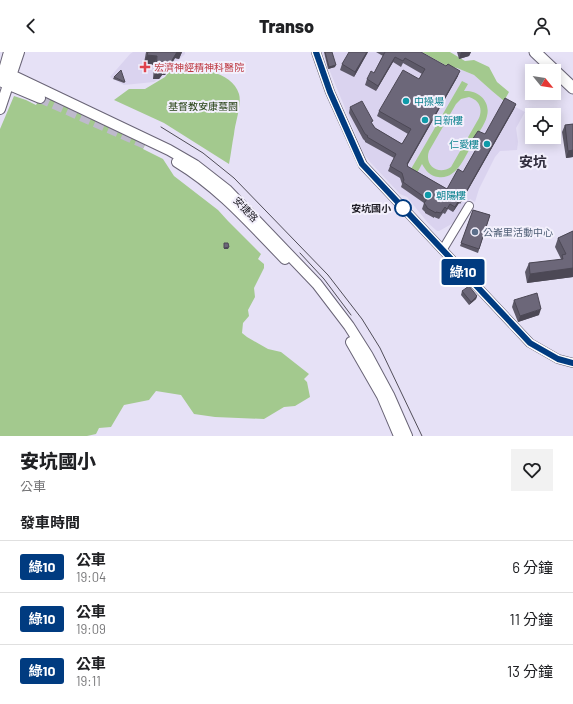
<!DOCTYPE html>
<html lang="zh-TW">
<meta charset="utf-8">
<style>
:root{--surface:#fff;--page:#f2f2f2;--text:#202124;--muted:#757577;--line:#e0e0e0}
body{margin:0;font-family:Barlow,"Noto Sans TC",sans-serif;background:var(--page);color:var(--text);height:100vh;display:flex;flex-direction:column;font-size:15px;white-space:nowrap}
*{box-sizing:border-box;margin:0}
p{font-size:13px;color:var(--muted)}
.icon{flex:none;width:22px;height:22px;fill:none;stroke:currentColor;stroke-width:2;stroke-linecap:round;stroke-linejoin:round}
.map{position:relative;height:384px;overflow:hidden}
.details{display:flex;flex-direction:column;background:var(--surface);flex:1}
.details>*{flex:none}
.badge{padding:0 8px;border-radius:3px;font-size:14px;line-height:26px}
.needle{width:26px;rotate:120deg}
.buttons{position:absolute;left:525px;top:12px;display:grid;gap:8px}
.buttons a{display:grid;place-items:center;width:36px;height:36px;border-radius:0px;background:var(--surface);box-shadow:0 2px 10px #0003;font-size:20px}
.map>.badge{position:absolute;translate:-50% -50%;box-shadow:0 0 0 2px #fff}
h2{padding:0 20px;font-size:15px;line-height:36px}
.round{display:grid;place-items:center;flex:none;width:42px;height:42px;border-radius:0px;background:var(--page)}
.overview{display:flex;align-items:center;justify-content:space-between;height:68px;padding:0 20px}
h1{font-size:19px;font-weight:800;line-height:30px}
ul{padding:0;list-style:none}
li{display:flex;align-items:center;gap:12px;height:52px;padding:0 20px;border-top:1px solid var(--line)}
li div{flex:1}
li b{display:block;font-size:15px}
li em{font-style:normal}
li .badge{min-width:44px;font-weight:700;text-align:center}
header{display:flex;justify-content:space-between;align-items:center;height:52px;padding:0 20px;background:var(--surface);font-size:18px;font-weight:800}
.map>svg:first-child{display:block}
.built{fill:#dad3ef}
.green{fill:#a3c98e;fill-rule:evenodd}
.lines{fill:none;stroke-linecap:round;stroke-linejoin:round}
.tertiary-tunnel{stroke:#bebacc;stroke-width:10;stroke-dasharray:10 5;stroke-linecap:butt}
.minor-casing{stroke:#696476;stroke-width:10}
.tertiary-casing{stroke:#696476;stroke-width:12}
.secondary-casing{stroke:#696476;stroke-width:13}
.minor{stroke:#fff;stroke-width:8}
.tertiary{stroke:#fff;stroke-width:10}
.secondary{stroke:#fff;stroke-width:11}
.tram{stroke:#504d58;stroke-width:1}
.wall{fill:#5d5968}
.shaded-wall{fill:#4c4855}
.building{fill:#6c6779;stroke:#4c4855}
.line-casing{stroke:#fff;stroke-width:9}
.line{stroke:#003b80;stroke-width:6}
.health-dot{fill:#e0444e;stroke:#f3f0fc;stroke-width:1.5}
.culture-dot{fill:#0f9aa8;stroke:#f3f0fc;stroke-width:1.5}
.stop-dot{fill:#fff;stroke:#003b80;stroke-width:2}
.service-dot{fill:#5c6f8a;stroke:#f3f0fc;stroke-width:1.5}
.labels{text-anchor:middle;stroke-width:4;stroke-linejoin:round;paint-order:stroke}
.health-label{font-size:10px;fill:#be3a42;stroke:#f3f0fc;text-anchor:start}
.culture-label{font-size:10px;fill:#0d838f;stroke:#f3f0fc;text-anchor:start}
.park-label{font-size:10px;fill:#254013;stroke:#f3f0fc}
.stop-label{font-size:10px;font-weight:bold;fill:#1e1c24;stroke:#f3f0fc;text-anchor:end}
.street-label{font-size:10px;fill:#1e1c24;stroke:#f3f0fc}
.service-label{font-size:10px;fill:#4e5e75;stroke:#f3f0fc;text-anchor:start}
.district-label{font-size:14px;font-weight:bold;fill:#312d3d;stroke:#f3f0fc}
</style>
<header><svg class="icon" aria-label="back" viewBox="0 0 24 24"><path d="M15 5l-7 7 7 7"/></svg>Transo<svg class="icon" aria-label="person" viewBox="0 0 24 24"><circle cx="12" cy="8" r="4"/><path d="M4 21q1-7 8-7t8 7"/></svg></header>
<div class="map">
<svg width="573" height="384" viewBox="0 0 573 384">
<rect width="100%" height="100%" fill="#e6e1f6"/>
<path class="built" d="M133 0H185V2L169 17 165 23 154 30 124 33 113 27 110 25 130 2Z
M322 0H422L447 14 457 16 474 23 492 39 504 49 525 60 516 76 518 90 517 98 500 99 495 105 479 137 475 150 470 147 457 169 439 179H437L428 171 407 145 400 142 370 110 363 100Z"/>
<path class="green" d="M422 0H450L465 9 474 8 489 15 497 30 509 40 504 49 492 39 474 23 457 16 447 14Z
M174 13C194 16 232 18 239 42 242 52 235 71 234 82 232 92 231 102 229 112L164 71 114 48 129 37H145L165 25Z
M462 29 468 32 464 39C477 38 491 48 487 64 485 73 477 82 473 91 465 104 457 128 438 125 430 124 426 119 422 112L417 121 411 117ZM469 45C479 48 483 56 479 66L451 115C438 124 424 113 429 99L456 52 461 47Z
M42 42 147 89 143 97 163 107 174 124 218 158 228 169 261 202 258 207 264 212V216L254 236 255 245 248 258 249 264 243 271 242 281 247 285 268 297 281 300 309 322 304 327 307 330 310 345 295 354 284 355 264 367 215 365 194 362 181 343 156 339 149 348 124 353 111 375 99 376 96 382 87 384H0V77L14 44 26 48 36 53Z"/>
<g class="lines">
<path class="tertiary-tunnel" d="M40 46 145 92"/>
<defs>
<path id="minor" d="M316 0 330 40 363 113 530 291 558 307 573 311
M443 197 469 154"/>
<path id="tertiary" d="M3 19 169 98 195 113 227 138 317 232 349 274 368 304 389 343 407 384
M2 25 9 0
M0 29 40 46
M0 57 19 0
M177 110C220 136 250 171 285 207
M351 290 382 344 399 384"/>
<path id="secondary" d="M535 0 573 36"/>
</defs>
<use href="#minor" class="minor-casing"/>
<use href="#tertiary" class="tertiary-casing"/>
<use href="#secondary" class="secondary-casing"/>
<use href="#minor" class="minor"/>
<use href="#tertiary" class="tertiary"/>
<use href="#secondary" class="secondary"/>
<path class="tram" d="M161 75 203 101 234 126 328 223 362 267 380 296 422 384
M300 201 324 227 351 263"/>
</g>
<path class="wall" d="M143 0H182L179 7 175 6 165 23H162L159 27H153L154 13 144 11 146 0Z
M324 0H332L335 15 328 17Z
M368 0 354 25 340 18 342 12Z
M376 0H421L458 24 408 112 407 114 447 137 463 120 476 97 471 93 472 88 485 82 516 52 514 57 460 152 459 151 453 160 448 157 445 162 443 161 439 167 434 165V166L425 161V160L422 157 424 151 401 135 402 132 400 126 388 119 390 114 394 106 365 90V89L363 87 349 61 350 55 372 72 375 76 402 92 408 82 377 64 379 59 419 27 422 22 403 11 401 15 393 10 376 39 365 33 367 27 374 21 383 4Z
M457 0H471L469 4 459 7Z
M114 25 125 30 124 31 113 27Z
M573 72V105L566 106 562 80 565 73Z
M473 158 490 163 478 201 460 194Z
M573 179V225L527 231 525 220 529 211 560 208 561 207 555 195 558 186Z
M462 239 477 244 476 247 469 253 461 243Z
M514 248 539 263 518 270 512 255Z"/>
<path class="shaded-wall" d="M177 0H182L179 7 175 6 165 23H162L159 27H153L156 19 165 15Z
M367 0H368L354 25 355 20Z
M461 0H471L469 4 459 7Z
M147 3 157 4 154 13 144 11Z
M395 5 393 10 376 39 378 34Z
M336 13 335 15 328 17 329 15Z
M460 19 458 24 405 117 407 112Z
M516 52 514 57 460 152 462 147Z
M573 98V105L566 106 568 99Z
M460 146 459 151 453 160 455 155Z
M229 195 228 197H224V196Z
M573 216V225L527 231 530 222Z
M477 244 476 247 469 253 471 250Z
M541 257 539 263 518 270 520 264Z"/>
<path class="building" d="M148 0H177L168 15H165L162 19H156L157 4 147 3Z
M325 0H332L336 13 329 15Z
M349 0H367L355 20 342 12Z
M385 0H421L446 14 448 12 460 19 407 112 408 113 407 114 447 137 458 117 463 120 479 92 472 88 478 79 485 82 505 46 516 52 462 147 460 146 455 155 450 152 447 157 445 155 441 161 436 160V161L427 156V155L424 151 427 147 403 130 404 128 402 121 390 114 396 102 367 85 368 84 365 82 350 55 362 49 373 69 371 70 375 76 402 92 411 77 379 59 403 18 419 27 425 17 405 6 403 9 395 5 378 34 367 27 371 19 374 21Z
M121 18 125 30 114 25Z
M573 72V98L568 99 565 73Z
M473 158 490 163 479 197 461 191Z
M573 179V216L530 222 529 211 563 207 562 203 566 202 558 186Z
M224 191H228L229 195 224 196Z
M469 234 477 244 471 250 462 239Z
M537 241 541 257 520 264 514 248Z"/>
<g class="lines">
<defs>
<path id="line" d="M316 0 330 40 362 112 530 291 558 307 573 311"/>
</defs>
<use href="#line" class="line-casing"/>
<use href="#line" class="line"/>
</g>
<path class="health-dot" d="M143 9h4v4h4v4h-4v4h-4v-4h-4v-4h4z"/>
<g class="culture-dot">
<circle cx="406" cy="49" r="4"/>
<circle cx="425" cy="68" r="4"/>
<circle cx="487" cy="92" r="4"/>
<circle cx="428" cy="143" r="4"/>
</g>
<circle class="stop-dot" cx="403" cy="156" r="8"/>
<circle class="service-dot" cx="475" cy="180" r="4"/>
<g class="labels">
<g class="health-label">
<text x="154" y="19">宏濟神經精神科醫院</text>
</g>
<g class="culture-label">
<text x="414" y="53">中操場</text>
<text x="433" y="72">日新樓</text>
<text x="479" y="96" text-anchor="end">仁愛樓</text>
<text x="436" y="147">朝陽樓</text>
</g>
<g class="park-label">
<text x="203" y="58">基督教安康墓園</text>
</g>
<g class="stop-label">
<text x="391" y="160">安坑國小</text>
</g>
<g class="street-label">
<text transform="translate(246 157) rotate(46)" y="4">安捷路</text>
</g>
<g class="service-label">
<text x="483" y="184">公崙里活動中心</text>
</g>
<g class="district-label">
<text x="533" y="115">安坑</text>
</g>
</g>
</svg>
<div class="buttons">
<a><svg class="needle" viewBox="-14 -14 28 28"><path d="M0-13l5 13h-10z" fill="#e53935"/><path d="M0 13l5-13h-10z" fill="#757577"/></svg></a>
<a><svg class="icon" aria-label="locate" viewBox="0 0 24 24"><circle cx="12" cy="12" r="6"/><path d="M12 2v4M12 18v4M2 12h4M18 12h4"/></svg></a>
</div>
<b class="badge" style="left:463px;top:220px;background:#003b80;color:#fff">綠10</b>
</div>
<section class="details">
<div class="overview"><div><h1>安坑國小</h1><p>公車</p></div><a class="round"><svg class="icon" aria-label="heart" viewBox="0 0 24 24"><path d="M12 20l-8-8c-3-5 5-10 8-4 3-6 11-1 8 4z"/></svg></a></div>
<h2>發車時間</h2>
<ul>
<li><span class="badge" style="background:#003b80;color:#fff">綠10</span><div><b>公車</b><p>19:04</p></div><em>6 分鐘</em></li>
<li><span class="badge" style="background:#003b80;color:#fff">綠10</span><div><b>公車</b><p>19:09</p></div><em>11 分鐘</em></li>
<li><span class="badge" style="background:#003b80;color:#fff">綠10</span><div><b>公車</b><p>19:11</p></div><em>13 分鐘</em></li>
</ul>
</section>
